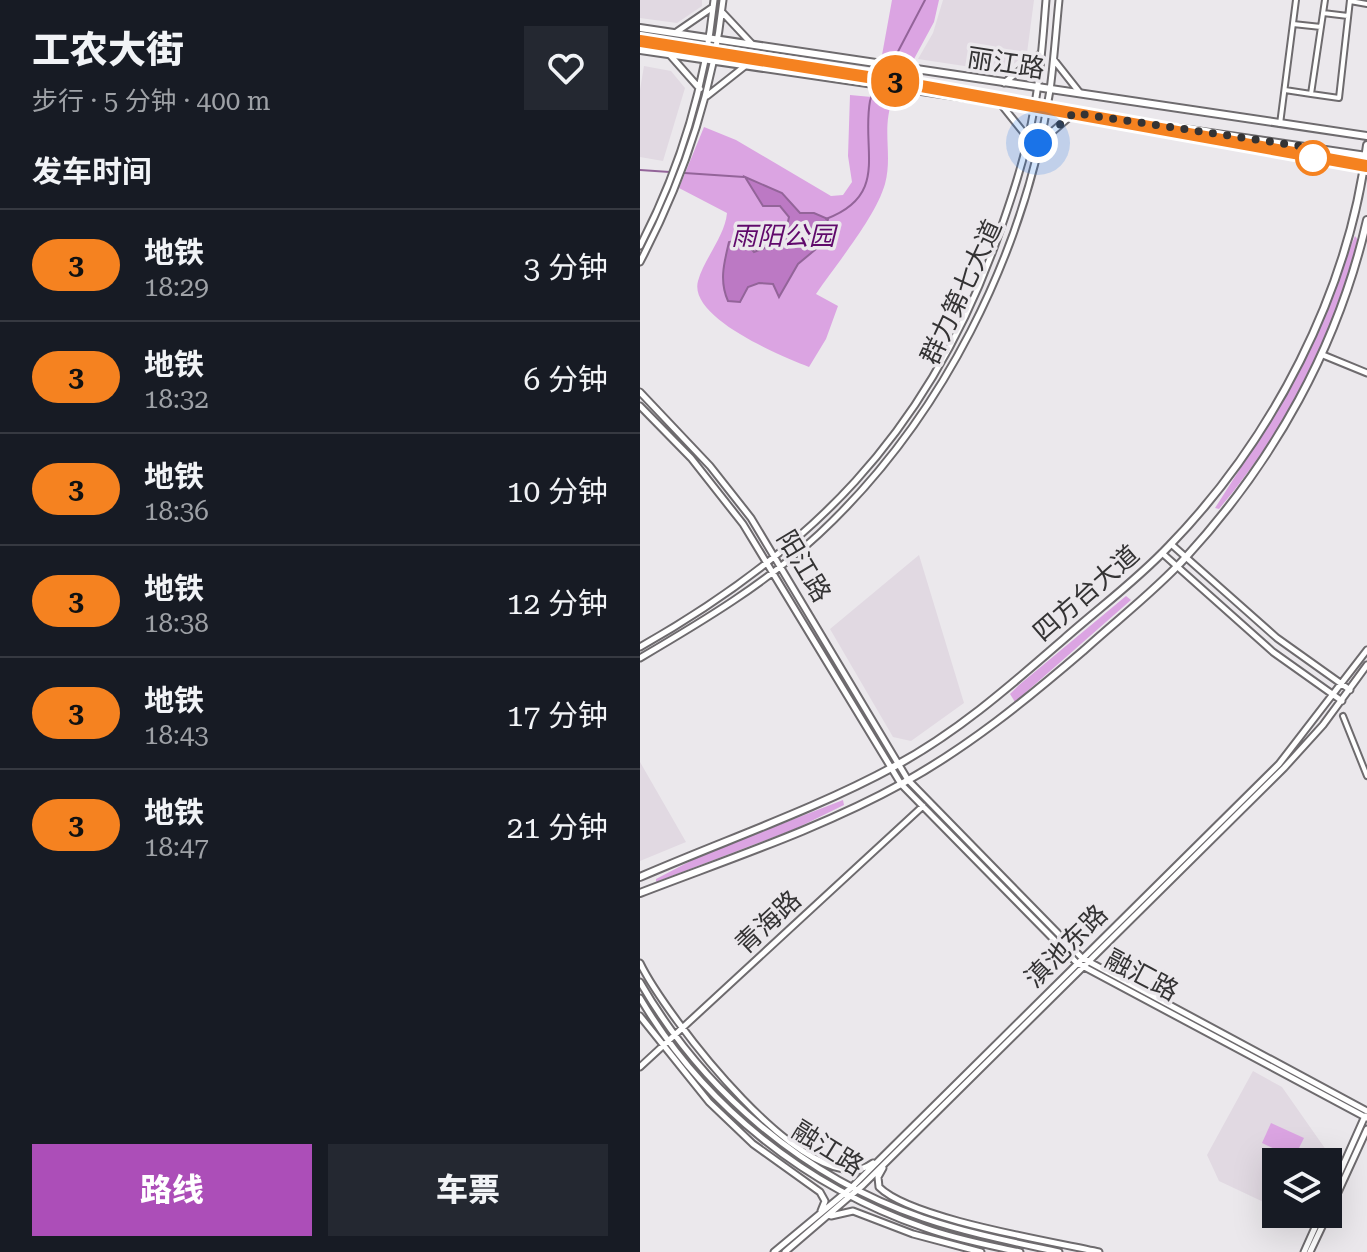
<!DOCTYPE html>
<html lang="zh">
<meta charset="utf-8">
<style>
:root{--surface:#171b24;--page:#242831;--text:#f1f3f6;--muted:#9ea1a6;--line:#363941;--accent:#ac4eb8}
body{margin:0;font-family:"Roboto Serif","Noto Sans SC",serif;background:var(--page);color:var(--text);height:100vh;display:flex;flex-direction:column;font-size:30px;white-space:nowrap}
*{box-sizing:border-box;margin:0}
p{font-size:26px;color:var(--muted)}
.icon{flex:none;width:44px;height:44px;fill:none;stroke:currentColor;stroke-width:2;stroke-linecap:round;stroke-linejoin:round}
.map{position:relative;flex:1;overflow:hidden}
.details{display:flex;flex-direction:column;background:var(--surface);width:640px}
.details>*{flex:none}
.badge{padding:0 16px;border-radius:26px;font-size:28px;line-height:52px}
.fabs{position:absolute;left:622px;top:1148px;display:grid;gap:16px}
.fabs a{display:grid;place-items:center;width:80px;height:80px;border-radius:0px;background:var(--surface);box-shadow:0 8px 32px #0002;font-size:40px}
.you{position:absolute;width:40px;height:40px;margin:-20px;border:6px solid #fff;border-radius:50%;background:#1a73e8;box-shadow:0 0 0 12px #1a73e833}
.map>.badge{position:absolute;translate:-50% -50%;box-shadow:0 0 0 4px #fff}
h2{padding:0 32px;font-size:30px;line-height:72px}
.round{display:grid;place-items:center;flex:none;width:84px;height:84px;border-radius:0px;background:var(--page)}
.summary{display:flex;align-items:center;justify-content:space-between;height:136px;padding:0 32px}
h1{font-size:38px;font-weight:800;line-height:60px}
.action{display:flex;gap:16px;margin-top:auto;padding:16px 32px}
.action a{flex:1;height:92px;border-radius:0px;background:var(--accent);color:#fff;font-size:32px;font-weight:800;line-height:92px;text-align:center}
.action a+a{background:var(--page);color:var(--text)}
ul{padding:0;list-style:none}
li{display:flex;align-items:center;gap:24px;height:112px;padding:0 32px;border-top:2px solid var(--line)}
li div{flex:1}
li b{display:block;font-size:30px}
li em{font-style:normal}
li .badge{min-width:88px;font-weight:700;text-align:center}
main{display:flex;flex:1;min-height:0}
.map>svg:first-child{display:block}
.built{fill:#e1d9e2}
.green{fill:#dba4e2}
.water{fill:#bc79c4;stroke:#936499;stroke-width:2}
.lines{fill:none;stroke-linecap:round;stroke-linejoin:round}
.stream{stroke:#936499;stroke-width:2}
.street-casing{stroke:#6e6b6e;stroke-width:8}
.secondary-casing{stroke:#6e6b6e;stroke-width:9}
.primary-casing{stroke:#6e6b6e;stroke-width:10}
.street{stroke:#fff;stroke-width:4}
.secondary{stroke:#fff;stroke-width:5}
.primary{stroke:#fff;stroke-width:6}
.line-casing{stroke:#fff;stroke-width:18}
.line{stroke:#f58220;stroke-width:12}
.walk{stroke:#343334;stroke-width:8;stroke-dasharray:0 14.4}
.stop-dot{fill:#fff;stroke:#f58220;stroke-width:4}
.labels{text-anchor:middle;stroke-width:7;stroke-linejoin:round;paint-order:stroke}
.street-label{font-size:26px;fill:#343334;stroke:#ebe8ec}
.park-label{font-size:26px;font-style:italic;fill:#60096b;stroke:#ebe8ec}
</style>
<main>
<section class="details">
<div class="summary"><div><h1>工农大街</h1><p>步行 · 5 分钟 · 400 m</p></div><a class="round"><svg class="icon" aria-label="heart" viewBox="0 0 24 24"><path d="M12 20l-8-8c-3-5 5-10 8-4 3-6 11-1 8 4z"/></svg></a></div>
<h2>发车时间</h2>
<ul>
<li><span class="badge" style="background:#f58220;color:#111">3</span><div><b>地铁</b><p>18:29</p></div><em>3 分钟</em></li>
<li><span class="badge" style="background:#f58220;color:#111">3</span><div><b>地铁</b><p>18:32</p></div><em>6 分钟</em></li>
<li><span class="badge" style="background:#f58220;color:#111">3</span><div><b>地铁</b><p>18:36</p></div><em>10 分钟</em></li>
<li><span class="badge" style="background:#f58220;color:#111">3</span><div><b>地铁</b><p>18:38</p></div><em>12 分钟</em></li>
<li><span class="badge" style="background:#f58220;color:#111">3</span><div><b>地铁</b><p>18:43</p></div><em>17 分钟</em></li>
<li><span class="badge" style="background:#f58220;color:#111">3</span><div><b>地铁</b><p>18:47</p></div><em>21 分钟</em></li>
</ul>
<div class="action"><a>路线</a><a>车票</a></div>
</section>
<div class="map">
<svg width="727" height="1252" viewBox="0 0 727 1252">
<rect width="100%" height="100%" fill="#ebe8ec"/>
<path class="built" d="M0 0H62V6L37 23 0 18Z
M303 0H394L387 53 364 72 278 59 293 33Z
M4 66 31 71 45 88 23 161 0 157V90Z
M279 555 324 703 271 741 253 737 190 629Z
M0 762 46 842 0 861Z
M613 1071 642 1087 691 1157 688 1164 636 1162V1208L579 1181 567 1155Z"/>
<path class="green" d="M252 0H299L294 22 274 59 242 55Z
M210 95 253 99C241 128 253 155 245 184 235 218 197 263 176 294L198 306 186 339 169 367C141 356 48 318 58 281 64 259 85 236 87 213L39 188 64 127 96 140 191 196 203 195 212 182 208 156Z
M715 236 718 240C693 340 645 430 579 509L575 508 642 403 672 341Z
M486 596 491 600 375 702 370 694 379 685Z
M203 800 204 805 155 829 16 882V879L62 855Z
M631 1123 664 1138 654 1158 622 1143Z"/>
<path class="water" d="M105 177 142 193 160 213H174L188 219 182 244 158 264 139 297 133 284 119 283 108 287 100 302 88 301C79 281 84 263 89 242L103 239 114 252 138 243 145 235 149 217 140 206H123Z"/>
<g class="lines">
<path class="stream" d="M252 63 285 0
M0 170 104 177
M186 219C250 195 221 150 230 101 232 90 243 78 249 68"/>
<defs>
<path id="street" d="M710 1 727 4
M683 13 708 16
M653 24 681 27
M645 90 671 94 685 0
M671 94 699 98 710 0
M640 124 656 0
M703 716 727 776"/>
<path id="secondary" d="M82 12 112 44
M35 33 73 7
M30 55 60 89
M414 60 440 93
M364 83 400 54
M67 96 105 66
M360 103 388 138
M399 143 434 113
M0 246C40 169 65 86 74 0
M0 262C43 180 73 92 83 0
M683 355 727 373
M0 392 70 466 111 518 268 780 442 958 727 1111
M0 406 51 458 103 524 261 784 437 963 727 1118
M531 544 637 638 710 690
M522 553 633 652 702 701
M0 647C171 550 285 435 354 248 370 203 386 157 394 109 401 73 403 36 406 0
M0 658C63 621 125 584 179 534 301 420 384 256 410 90 414 61 416 30 419 0
M0 963C24 1013 171 1208 233 1163
M0 982C63 1091 163 1177 283 1218 327 1233 373 1242 419 1252
M0 998C64 1106 166 1187 285 1228 315 1239 348 1245 380 1252
M0 1016 69 1102 113 1144 180 1192 185 1201 181 1211
M0 1067 283 806
M243 1168 238 1177 239 1187C271 1219 410 1241 459 1252
M688 1199 725 1116
M688 1214 727 1129
M191 1216 213 1211 273 1234 341 1252
M134 1252 211 1188 639 764 727 650
M145 1252 223 1185 644 768 683 725 727 665
M664 1252 681 1214
M670 1252 688 1214"/>
<path id="primary" d="M0 28 727 136
M0 50 727 156
M0 877C85 840 174 810 255 766 318 732 371 685 424 639 459 608 497 580 529 546 632 440 709 293 727 145
M0 893C88 859 180 829 263 783 328 747 386 700 443 651 477 620 515 591 546 557 634 461 698 347 727 220"/>
</defs>
<use href="#street" class="street-casing"/>
<use href="#secondary" class="secondary-casing"/>
<use href="#primary" class="primary-casing"/>
<use href="#street" class="street"/>
<use href="#secondary" class="secondary"/>
<use href="#primary" class="primary"/>
</g>
<g class="lines">
<defs>
<path id="line" d="M0 41 253 81 727 166"/>
</defs>
<use href="#line" class="line-casing"/>
<use href="#line" class="line"/>
<path class="walk" d="M398 143 434 113 667 147 673 158"/>
</g>
<circle class="stop-dot" cx="673" cy="158" r="16"/>
<g class="labels">
<g class="street-label">
<text transform="translate(366 63) rotate(9)" y="9">丽江路</text>
<text transform="translate(321 292) rotate(-65)" y="9">群力第七大道</text>
<text transform="translate(164 566) rotate(59)" y="9">阳江路</text>
<text transform="translate(446 593) rotate(-41)" y="9">四方台大道</text>
<text transform="translate(128 922) rotate(-43)" y="9">青海路</text>
<text transform="translate(426 946) rotate(-45)" y="9">滇池东路</text>
<text transform="translate(502 975) rotate(28)" y="9">融汇路</text>
<text transform="translate(188 1148) rotate(32)" y="9">融江路</text>
</g>
<g class="park-label">
<text x="143" y="245">雨阳公园</text>
</g>
</g>
</svg>
<div class="fabs">
<a><svg class="icon" aria-label="layers" viewBox="0 0 24 24"><path d="M12 4l9 5-9 5-9-5zM3 14l9 5 9-5"/></svg></a>
</div>
<div class="you" style="left:398px;top:143px"></div>
<b class="badge" style="left:255px;top:81px;background:#f58220;color:#111">3</b>
</div>
</main>
